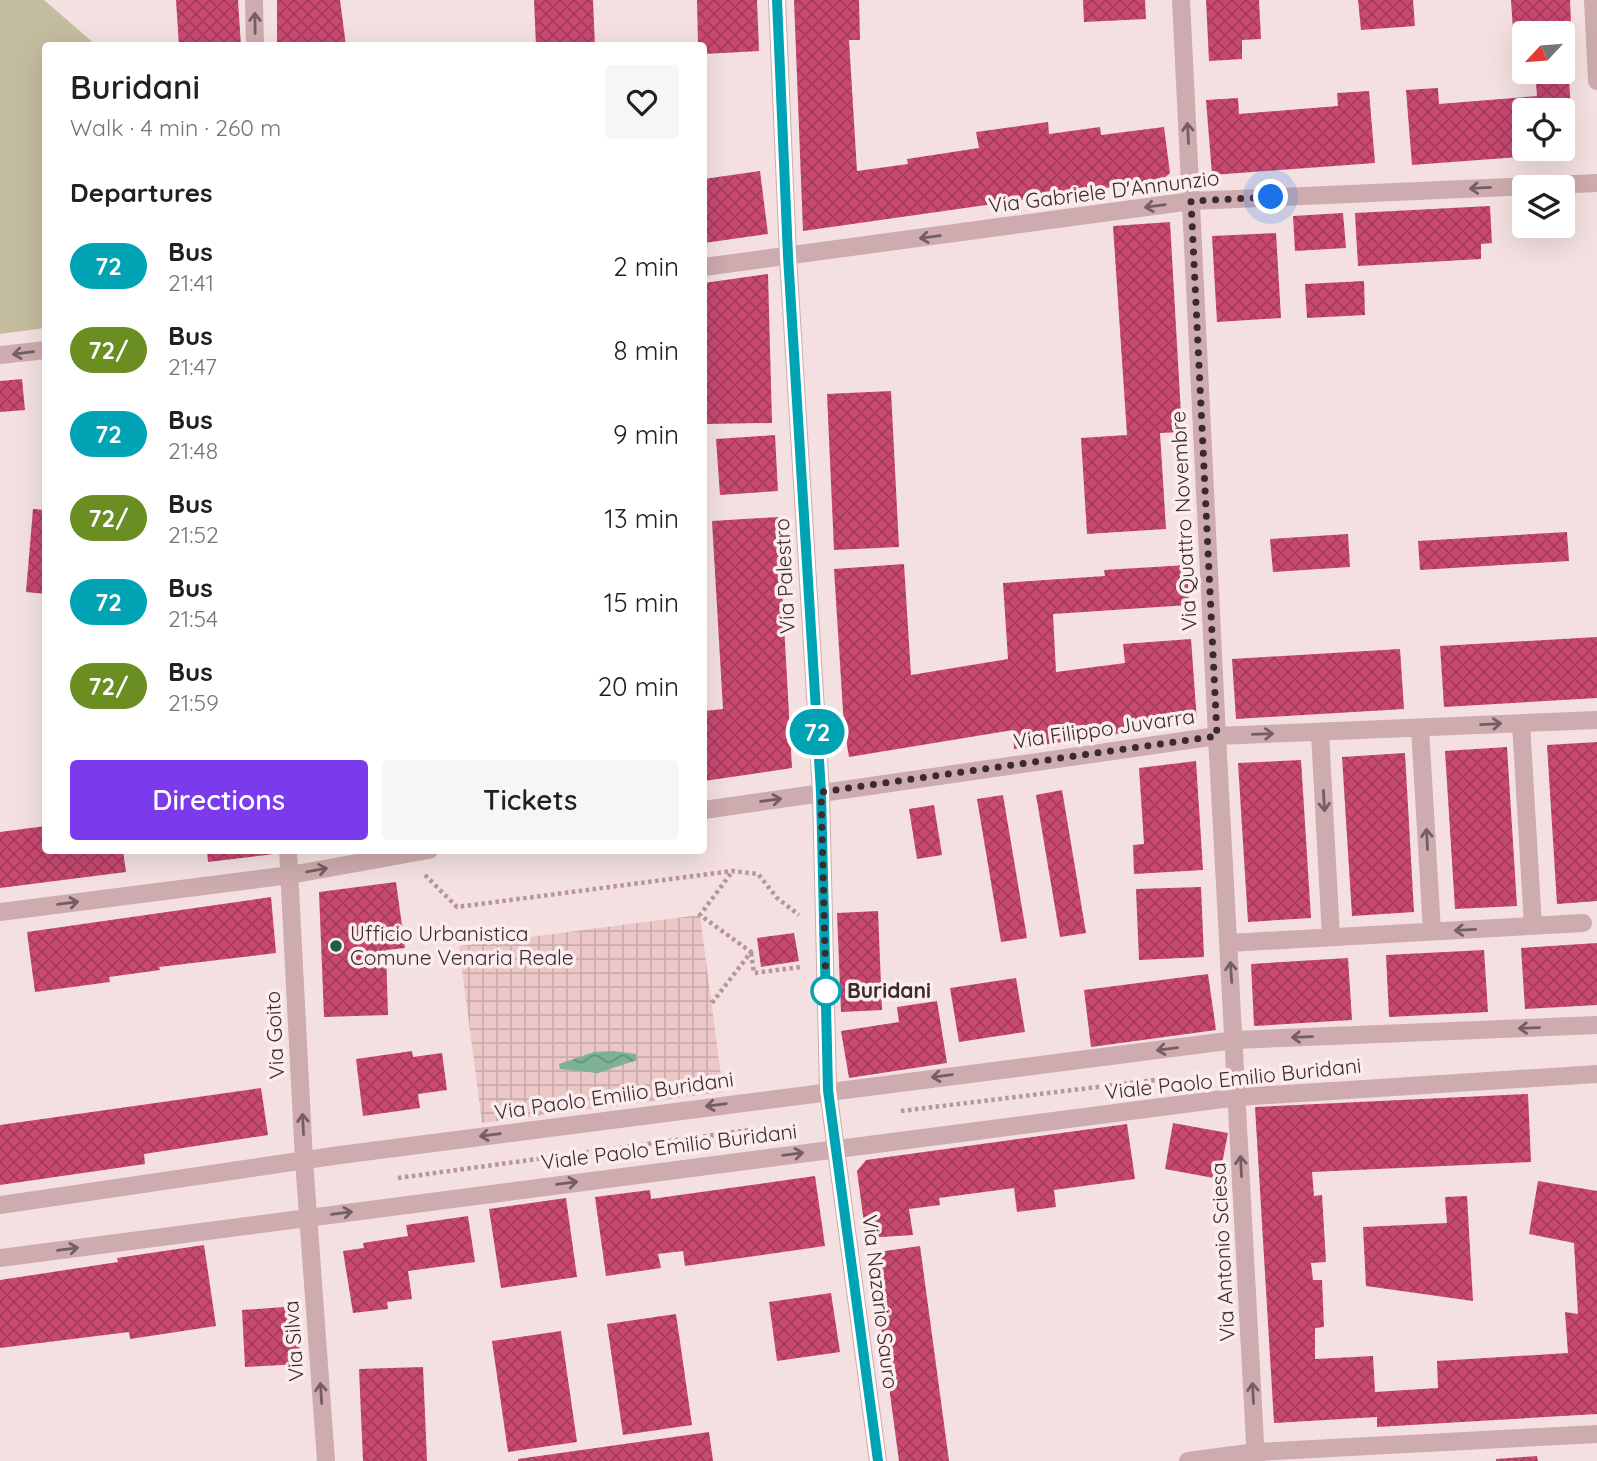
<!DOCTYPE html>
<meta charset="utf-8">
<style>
:root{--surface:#fff;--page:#f6f6f6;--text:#202124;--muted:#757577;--accent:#7c3aed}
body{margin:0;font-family:Quicksand,sans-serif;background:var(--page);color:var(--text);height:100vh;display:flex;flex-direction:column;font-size:26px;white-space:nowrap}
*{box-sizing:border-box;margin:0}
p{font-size:23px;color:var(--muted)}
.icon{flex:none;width:38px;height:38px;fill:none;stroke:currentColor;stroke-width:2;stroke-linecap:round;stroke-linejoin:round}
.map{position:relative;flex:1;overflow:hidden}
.sheet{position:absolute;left:42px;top:42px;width:665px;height:812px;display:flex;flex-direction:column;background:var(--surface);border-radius:7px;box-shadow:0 7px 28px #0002}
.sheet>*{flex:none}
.badge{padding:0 14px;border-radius:23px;font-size:24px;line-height:46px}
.needle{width:46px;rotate:244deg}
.buttons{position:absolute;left:1512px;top:21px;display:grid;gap:14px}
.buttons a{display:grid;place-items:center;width:63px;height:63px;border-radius:7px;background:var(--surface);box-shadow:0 7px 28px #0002;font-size:35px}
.you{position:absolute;width:35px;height:35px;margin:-18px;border:5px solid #fff;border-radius:50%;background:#1a73e8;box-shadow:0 0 0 10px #1a73e833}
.map>.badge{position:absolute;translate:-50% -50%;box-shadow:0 0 0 4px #fff}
h2{padding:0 28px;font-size:26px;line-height:63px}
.round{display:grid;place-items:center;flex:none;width:74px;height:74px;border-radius:7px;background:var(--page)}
.summary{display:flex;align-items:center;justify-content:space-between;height:119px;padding:0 28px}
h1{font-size:33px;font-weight:600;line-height:52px}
.button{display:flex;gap:14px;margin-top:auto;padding:14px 28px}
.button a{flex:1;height:80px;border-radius:7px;background:var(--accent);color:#fff;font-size:28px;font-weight:600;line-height:80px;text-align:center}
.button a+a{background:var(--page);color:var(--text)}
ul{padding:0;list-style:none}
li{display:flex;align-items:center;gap:21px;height:84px;padding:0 28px}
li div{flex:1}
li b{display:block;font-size:26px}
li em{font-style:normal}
li .badge{min-width:77px;font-weight:700;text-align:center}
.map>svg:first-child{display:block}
.green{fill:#c4bc9f}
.plaza{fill:url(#plaza-grid)}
.water{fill:url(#water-waves)}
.building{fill:url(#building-cross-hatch);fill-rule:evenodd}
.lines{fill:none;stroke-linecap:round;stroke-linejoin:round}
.path{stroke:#b99599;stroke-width:4.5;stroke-dasharray:3.5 3.5;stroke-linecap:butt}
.minor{stroke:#cdabae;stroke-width:18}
.oneway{stroke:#755e61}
.line-casing{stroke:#fff;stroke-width:16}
.line{stroke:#00a3b4;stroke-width:10}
.walk{stroke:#3b2a2e;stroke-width:7;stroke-dasharray:0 12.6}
.poi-dot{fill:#1e5e3f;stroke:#fbeded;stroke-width:2.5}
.stop-dot{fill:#fff;stroke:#00a3b4;stroke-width:3.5}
.labels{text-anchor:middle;stroke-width:7;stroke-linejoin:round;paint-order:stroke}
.street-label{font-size:21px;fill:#3b2a2e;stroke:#fbeded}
.poi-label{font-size:21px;fill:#3b2a2e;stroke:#fbeded;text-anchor:start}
.stop-label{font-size:21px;font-weight:bold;fill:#3b2a2e;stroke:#fbeded;text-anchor:start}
</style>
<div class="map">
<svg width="1597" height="1461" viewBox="0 0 1597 1461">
<defs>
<pattern id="plaza-grid" width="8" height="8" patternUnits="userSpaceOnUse" patternTransform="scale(1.75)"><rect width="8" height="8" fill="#ecc7c7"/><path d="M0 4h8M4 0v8" fill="none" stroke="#cbabab"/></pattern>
<pattern id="water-waves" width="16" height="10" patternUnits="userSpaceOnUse" patternTransform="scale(1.75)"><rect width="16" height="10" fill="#7eb297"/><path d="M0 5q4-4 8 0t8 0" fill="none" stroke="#68917c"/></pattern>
<pattern id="building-cross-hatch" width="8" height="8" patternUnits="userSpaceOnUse" patternTransform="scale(1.75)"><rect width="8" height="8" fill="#c94971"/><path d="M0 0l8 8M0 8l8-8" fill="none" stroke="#a43d5d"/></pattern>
</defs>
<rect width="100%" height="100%" fill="#f4e0e1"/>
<path class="green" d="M0 0H44L96 45 46 46 45 328 0 334Z"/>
<path class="plaza" d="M700 915 723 1092 482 1123 459 946Z"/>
<path class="water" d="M614 1051 636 1054 637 1060 598 1073 560 1069 559 1064 594 1052Z"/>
<path class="building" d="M176 0H238L241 46H179Z
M277 0H340L346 46H277Z
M534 0H593L595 46H536Z
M697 0H757L759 51 704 54V46H698Z
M794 0H859L860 40H849L857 171 908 164 907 159 979 148 976 132 1048 122 1049 134 1100 127 1101 135 1164 127 1170 173 1162 180 803 231Z
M1083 0H1145L1146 19 1084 22Z
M1206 0H1259L1261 39 1242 40V59L1209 61Z
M1358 0H1413L1415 26 1361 30Z
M1511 0H1570L1572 46 1563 47V33L1513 31Z
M1569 80 1574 153 1412 165 1406 90 1438 88 1439 104 1537 96 1536 83ZM1524 110H1563V149H1524Z
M1369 91 1375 163 1212 175 1206 100 1238 98 1239 114 1338 106 1337 93Z
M760 171 768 234 704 243V179Z
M1490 206 1492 243 1481 244V259L1358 266 1355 213Z
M1343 213 1346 248 1295 251 1293 216Z
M1170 222 1182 432 1160 433 1166 529 1087 534 1081 438 1127 435 1113 226Z
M1276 233 1281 318 1217 322 1212 236Z
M768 274 772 423 704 424V283Z
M1364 281 1365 315 1307 318 1305 284Z
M22 379 25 410 0 412V381Z
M891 391 899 547 834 550 827 394Z
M775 435 778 491 720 495 716 439Z
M33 509 46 510V594L26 592Z
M778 517 792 768 704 781V711L723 709 712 521Z
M1567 532 1569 561 1420 570 1418 541Z
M1348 534 1350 567 1273 572 1270 539Z
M904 564 911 675 1008 659 1003 583 1105 576 1104 570 1187 565 1189 605 1053 614 1056 672 1125 663 1123 644 1191 639 1197 722 1014 749 1013 730 849 757 844 727 834 569Z
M1597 637V698L1444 707 1440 646Z
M1400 649 1404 709 1236 719 1232 659Z
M1597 742V901L1557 904 1547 745Z
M1507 747 1517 906 1455 909 1445 751Z
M1405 753 1414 912 1352 916 1342 757Z
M1301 760 1311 918 1248 922 1238 763Z
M1196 761 1203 870 1134 874 1133 845 1144 844 1139 768Z
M1062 790 1086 933 1060 937 1036 795Z
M1003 795 1027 938 1001 942 977 799Z
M934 805 942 855 917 859 909 809Z
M46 826V850H123L126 872 0 888V832Z
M207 850H274V854L208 862Z
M396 882 405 948 386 950 388 1015 324 1017 319 892Z
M1201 887 1204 957 1139 960 1136 889Z
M271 897 276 953 159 967 160 970 109 977 110 982 35 992 27 932Z
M878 911 882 1010 841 1012 837 913Z
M794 933 799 961 761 967 757 938Z
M1597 943V1005L1525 1009 1521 948Z
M1484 950 1488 1012 1389 1017 1386 955Z
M1348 958 1352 1020 1254 1026 1251 964Z
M1208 974 1216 1030 1091 1047 1084 990Z
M1016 978 1025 1032 959 1042 950 988Z
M937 1001 947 1063 849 1078 841 1031 899 1022 897 1007Z
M412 1051 413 1057 442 1053 447 1090 418 1094 420 1108 363 1116 356 1059Z
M261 1088 268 1135 144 1154 145 1164 0 1185V1125Z
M1528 1094 1531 1162 1312 1172 1314 1196 1322 1195 1326 1262 1311 1263 1313 1280H1322L1324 1327 1315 1328V1359L1373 1356 1375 1392 1438 1388 1437 1361 1568 1353 1565 1312 1578 1314 1574 1243 1529 1234 1538 1181 1597 1191V1414L1377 1427V1417L1274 1423 1255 1107Z
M1173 1123 1228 1133 1219 1179 1165 1169Z
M1127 1124 1135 1179 1054 1190 1056 1207 1017 1212 1014 1188 939 1198 940 1205 909 1209 913 1235 866 1238 857 1171 866 1160Z
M815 1176 825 1246 685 1266 683 1251 658 1254 661 1268 606 1276 595 1197 650 1190 651 1199Z
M1467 1196 1473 1301 1366 1286 1363 1227 1447 1223 1445 1197Z
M566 1198 577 1277 501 1288 489 1209Z
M468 1216 475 1262 408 1271 412 1299 387 1302 388 1309 353 1313 343 1251 364 1248 363 1243 408 1236 406 1225Z
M204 1245 216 1326 130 1339 129 1332 0 1348V1280L118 1262 117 1258Z
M920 1246 949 1461H899L871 1253Z
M831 1293 840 1352 777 1361 769 1302Z
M297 1306 301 1364 245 1367 242 1310Z
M676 1314 692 1425 623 1435 607 1324Z
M561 1331 577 1442 508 1452 492 1341Z
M423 1367 427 1461H363L359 1369Z
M709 1432 713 1461H518V1459Z
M1537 1456 1538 1461H1496V1459Z"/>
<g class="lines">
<path class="path" d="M425 875 457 907 732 871 758 874 777 898 799 915
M751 953 754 973 801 967
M712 1003 751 952 700 915 732 872
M901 1111 1163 1079
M398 1178 750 1130"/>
<path class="minor" d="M254 0 255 46
M777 0 788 256 821 792 828 1090 878 1461
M1181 0 1217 736 1256 1461
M1593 0 1597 81
M704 267 1191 201 1597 183
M0 355 46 350
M1521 723 1533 926
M1420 728 1432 931
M1320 733 1331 937
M704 810 1217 736 1597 720
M288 850 304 1160 326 1461
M0 912 290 875 429 850
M1229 943 1583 923
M0 1205 340 1155 1235 1040 1597 1025
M0 1258 1238 1097 1597 1074
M1188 1461 1256 1452 1597 1434"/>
</g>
<defs><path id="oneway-shaft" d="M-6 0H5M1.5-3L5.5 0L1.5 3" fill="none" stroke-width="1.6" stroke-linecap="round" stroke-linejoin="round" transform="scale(1.75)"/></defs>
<g class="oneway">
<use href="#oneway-shaft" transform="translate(255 23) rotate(-91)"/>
<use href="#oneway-shaft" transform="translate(1188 133) rotate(-93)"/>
<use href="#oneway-shaft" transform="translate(1480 188) rotate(177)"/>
<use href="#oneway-shaft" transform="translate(1155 206) rotate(172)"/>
<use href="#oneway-shaft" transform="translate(930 237) rotate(172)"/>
<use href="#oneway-shaft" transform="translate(23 353) rotate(173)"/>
<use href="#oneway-shaft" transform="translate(1491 724) rotate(-3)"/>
<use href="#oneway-shaft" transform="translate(1263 734) rotate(-2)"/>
<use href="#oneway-shaft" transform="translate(771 800) rotate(-8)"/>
<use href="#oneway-shaft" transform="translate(1324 801) rotate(87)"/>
<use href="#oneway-shaft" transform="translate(1427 839) rotate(-93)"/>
<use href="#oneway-shaft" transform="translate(317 870) rotate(-10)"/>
<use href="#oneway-shaft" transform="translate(68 903) rotate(-7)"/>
<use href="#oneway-shaft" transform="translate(1465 930) rotate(177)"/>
<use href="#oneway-shaft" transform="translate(1231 972) rotate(-94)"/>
<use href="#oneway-shaft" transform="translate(1529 1028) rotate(178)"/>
<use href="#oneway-shaft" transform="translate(1302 1037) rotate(178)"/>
<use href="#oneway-shaft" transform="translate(1167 1049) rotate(173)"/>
<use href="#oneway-shaft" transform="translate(942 1076) rotate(173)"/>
<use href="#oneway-shaft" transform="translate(716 1105) rotate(172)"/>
<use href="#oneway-shaft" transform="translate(303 1124) rotate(-93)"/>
<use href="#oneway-shaft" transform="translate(490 1135) rotate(172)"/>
<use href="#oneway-shaft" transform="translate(793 1154) rotate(-7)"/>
<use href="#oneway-shaft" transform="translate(1241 1166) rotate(-93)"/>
<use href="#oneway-shaft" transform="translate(567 1183) rotate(-7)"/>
<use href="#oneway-shaft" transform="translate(342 1213) rotate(-8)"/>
<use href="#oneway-shaft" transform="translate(68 1249) rotate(-8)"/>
<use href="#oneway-shaft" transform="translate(321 1393) rotate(-94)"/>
<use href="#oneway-shaft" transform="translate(1253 1393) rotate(-93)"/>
</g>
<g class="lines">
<defs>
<path id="line" d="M777 0 788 256 821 792 828 1090 878 1461"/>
</defs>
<use href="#line" class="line-casing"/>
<use href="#line" class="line"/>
<path class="walk" d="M826 991 821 792 1217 736 1191 201 1271 197"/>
</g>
<circle class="poi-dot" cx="336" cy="946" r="7"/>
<circle class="stop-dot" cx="826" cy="991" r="14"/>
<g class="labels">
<g class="street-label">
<text transform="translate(1104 192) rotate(-7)" y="7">Via Gabriele D'Annunzio</text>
<text transform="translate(1184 521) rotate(-93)" y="7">Via Quattro Novembre</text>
<text transform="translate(785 576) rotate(-93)" y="7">Via Palestro</text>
<text transform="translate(1104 729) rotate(-8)" y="7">Via Filippo Juvarra</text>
<text transform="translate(275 1035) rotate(-93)" y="7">Via Goito</text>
<text transform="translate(1233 1079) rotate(-6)" y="7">Viale Paolo Emilio Buridani</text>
<text transform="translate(614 1096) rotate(-8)" y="7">Via Paolo Emilio Buridani</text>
<text transform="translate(669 1147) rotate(-7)" y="7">Viale Paolo Emilio Buridani</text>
<text transform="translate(1223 1252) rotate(-93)" y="7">Via Antonio Sciesa</text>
<text transform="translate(880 1302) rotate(83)" y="7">Via Nazario Sauro</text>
<text transform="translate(294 1341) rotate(-94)" y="7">Via Silva</text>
</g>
<g class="poi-label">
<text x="350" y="941">Ufficio Urbanistica<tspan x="350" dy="24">Comune Venaria Reale</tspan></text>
</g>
<g class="stop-label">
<text x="847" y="998">Buridani</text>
</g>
</g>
</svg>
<div class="buttons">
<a><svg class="needle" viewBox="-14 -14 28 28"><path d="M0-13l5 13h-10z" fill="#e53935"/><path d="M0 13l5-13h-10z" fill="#757577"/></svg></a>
<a><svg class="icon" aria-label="locate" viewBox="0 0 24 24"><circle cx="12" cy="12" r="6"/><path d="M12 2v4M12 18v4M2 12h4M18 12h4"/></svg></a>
<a><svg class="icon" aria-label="layers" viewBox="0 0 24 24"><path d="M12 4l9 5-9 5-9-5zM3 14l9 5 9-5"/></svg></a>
</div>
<div class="you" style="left:1271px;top:197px"></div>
<b class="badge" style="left:817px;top:732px;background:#00a3b4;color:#fff">72</b>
<section class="sheet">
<div class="summary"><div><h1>Buridani</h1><p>Walk · 4 min · 260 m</p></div><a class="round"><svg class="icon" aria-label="heart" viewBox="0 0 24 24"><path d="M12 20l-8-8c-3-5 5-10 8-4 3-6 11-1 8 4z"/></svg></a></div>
<h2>Departures</h2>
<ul>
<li><span class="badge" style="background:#00a3b4;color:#fff">72</span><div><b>Bus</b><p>21:41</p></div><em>2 min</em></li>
<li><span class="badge" style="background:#6b8e23;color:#fff">72/</span><div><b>Bus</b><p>21:47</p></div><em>8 min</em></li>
<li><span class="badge" style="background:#00a3b4;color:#fff">72</span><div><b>Bus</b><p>21:48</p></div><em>9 min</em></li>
<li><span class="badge" style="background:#6b8e23;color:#fff">72/</span><div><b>Bus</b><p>21:52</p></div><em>13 min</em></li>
<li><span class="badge" style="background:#00a3b4;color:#fff">72</span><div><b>Bus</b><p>21:54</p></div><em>15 min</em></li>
<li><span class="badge" style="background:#6b8e23;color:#fff">72/</span><div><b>Bus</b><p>21:59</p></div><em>20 min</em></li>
</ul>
<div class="button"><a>Directions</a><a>Tickets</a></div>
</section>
</div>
